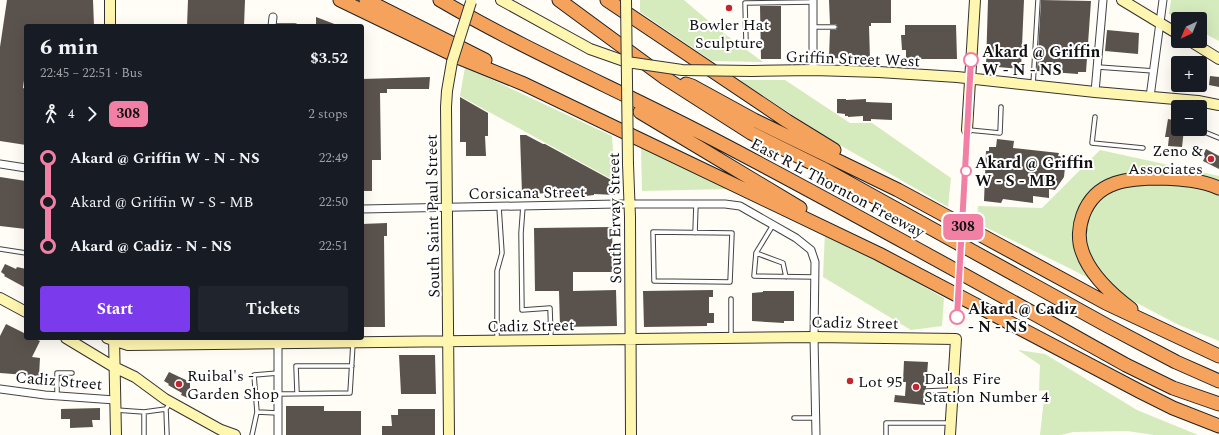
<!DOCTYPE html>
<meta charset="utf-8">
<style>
:root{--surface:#171b24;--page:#20242c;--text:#f1f3f6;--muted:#9ea1a6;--accent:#7c3aed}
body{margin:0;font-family:Spectral,serif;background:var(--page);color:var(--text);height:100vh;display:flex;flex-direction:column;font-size:15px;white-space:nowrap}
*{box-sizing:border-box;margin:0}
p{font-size:13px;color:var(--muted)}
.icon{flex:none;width:22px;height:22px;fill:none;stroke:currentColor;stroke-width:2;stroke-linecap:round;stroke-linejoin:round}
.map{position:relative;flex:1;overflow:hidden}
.side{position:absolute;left:24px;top:24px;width:340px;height:316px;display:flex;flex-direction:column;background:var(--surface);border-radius:4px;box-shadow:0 4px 16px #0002}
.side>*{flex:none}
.badge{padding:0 8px;border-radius:6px;font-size:14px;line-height:26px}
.needle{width:26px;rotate:224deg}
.buttons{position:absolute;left:1171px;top:12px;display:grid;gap:8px}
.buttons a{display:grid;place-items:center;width:36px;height:36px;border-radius:4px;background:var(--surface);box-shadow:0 4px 16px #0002;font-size:20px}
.map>.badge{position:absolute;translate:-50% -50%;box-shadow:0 0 0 2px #fff}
.legs{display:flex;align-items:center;gap:6px;height:44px;padding:0 16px;font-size:13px}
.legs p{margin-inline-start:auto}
.overview{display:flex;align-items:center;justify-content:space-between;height:68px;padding:0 16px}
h1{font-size:22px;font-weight:700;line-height:30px}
.action{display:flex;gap:8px;margin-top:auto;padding:8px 16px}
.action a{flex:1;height:46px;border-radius:4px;background:var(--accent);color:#fff;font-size:16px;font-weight:700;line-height:46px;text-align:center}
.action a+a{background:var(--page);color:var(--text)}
ul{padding:0 16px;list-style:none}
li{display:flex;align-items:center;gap:14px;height:44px;font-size:15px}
li i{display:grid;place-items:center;width:6px;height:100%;margin:0 5px;background:currentColor}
li i::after{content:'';width:10px;height:10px;margin:-5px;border:3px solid;border-radius:50%;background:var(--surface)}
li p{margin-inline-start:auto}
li:first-child i{background:linear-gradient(#0000 50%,currentColor 0)}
li:last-child i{background:linear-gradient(currentColor 50%,#0000 0)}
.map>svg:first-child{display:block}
.green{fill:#d5ebbd}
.building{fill:#5a524d}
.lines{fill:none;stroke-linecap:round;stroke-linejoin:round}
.lane-casing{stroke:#444;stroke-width:5.5}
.street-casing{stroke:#444;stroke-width:9}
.secondary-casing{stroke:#333;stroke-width:12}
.highway-casing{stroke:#222;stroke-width:15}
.lane{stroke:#fff;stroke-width:3.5}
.street{stroke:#fff;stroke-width:7}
.secondary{stroke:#fff6b0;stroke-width:10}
.highway{stroke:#f5a25d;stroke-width:13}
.secondary-bridge-casing{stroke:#333;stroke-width:12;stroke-linecap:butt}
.secondary-bridge{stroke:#fff6b0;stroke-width:10}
.line-1-casing{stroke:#fff;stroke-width:9}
.line-1{stroke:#f280a4;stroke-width:6}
.poi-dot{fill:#c4262e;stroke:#fff;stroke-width:1.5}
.stop-1-dot{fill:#fff;stroke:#f280a4;stroke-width:2}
.labels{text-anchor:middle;stroke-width:4;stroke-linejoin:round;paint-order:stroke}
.poi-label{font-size:16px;fill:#111;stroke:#fff;text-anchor:start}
.stop-label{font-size:16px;font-weight:bold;fill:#111;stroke:#fff;text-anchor:start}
.street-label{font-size:16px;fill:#111;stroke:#fff}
</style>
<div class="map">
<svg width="1219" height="435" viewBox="0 0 1219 435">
<rect width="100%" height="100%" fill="#fffdf5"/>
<path class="green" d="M640 0H684L718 29 763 62 712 61 640 12Z
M1171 0H1219V41L1200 31V19H1178L1169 14Z
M465 67 612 136 615 181 460 96Z
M739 80H785L850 123H872L951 178 948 207 831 140Z
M641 146 729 189 642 191Z
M1100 150 1219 176V341L1179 325 1075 271 977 223 978 206 1042 208Z
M825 231 944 298 942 326 911 330 823 277Z
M1018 350 1045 354 1137 410 1198 435H1154L1127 431 1073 432 1061 435H1040L1045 390 1039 391 1040 365Z"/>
<path class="building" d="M7 0H93L94 26H26V65L23 88 26 89V145L0 141V47Z
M188 0H245L244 26H187Z
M829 0H891V23H871V26H869L870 59 829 58 830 30H836L838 27 836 24H830Z
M988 0H1024L1021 69 986 66Z
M1041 0 1091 1 1086 72H1078V74L1037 71Z
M760 6H781V59H761Z
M316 17 337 25V26H316Z
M905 25H956L957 59H906V50H902L901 35H905Z
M1107 30 1139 33 1138 54 1105 51Z
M1210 76 1219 77V87L1209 85Z
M430 77 429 89H387V93H380L381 160H372V191H362V79Z
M460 97 488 113V136H485L486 156H466V142H460Z
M837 99H846V100L866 99V102L892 103V120L871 119V121H863V116L848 117V116H845V114L837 113Z
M1168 119 1178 121V129H1184L1182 147 1168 146 1169 137H1165Z
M520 135H526L543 144H545L615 182 616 195 594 194V195L586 196V194H555V193L522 194Z
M997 139 1014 141 1013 148 1059 153 1058 156 1066 157 1064 177 1055 190 1049 189V198L1033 196V203L1003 199 1001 203 984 201 986 151H989V147H996Z
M1206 149 1219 156V169L1203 161 1205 157 1203 156Z
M0 177 26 181V229L0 226Z
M387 223V236H384L385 327H362V224Z
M612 227 613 272H573V291L616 290 617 326 560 327 559 291H535L534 228Z
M5 264 16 269 17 267 26 269V288L4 276 5 275 1 272Z
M713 290V297H709V313H714V323H707V326L644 327 643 291Z
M763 291H794V321H784V323L752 321V293L763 292Z
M6 324 26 334V338H34L40 341 32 357 40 358 39 376 0 373V336Z
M399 355H435L436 394H401Z
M904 361 928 362 926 388 923 391 924 393 926 394 925 405 894 402 895 395 905 396 906 382H903Z
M169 372 188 381 190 378V399L181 395 182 393 168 385 169 384 164 381Z
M286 406H324V411H361V435H286Z
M100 408V420H92L93 427 70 428V419H61V409Z
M398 409H435V435H382V426H392L391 415H398Z"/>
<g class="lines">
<defs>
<path id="lane" d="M272 26H295
M813 27H835
M746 41 745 3 813 2
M1098 67 1154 71
M1033 85 1038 0
M1095 117 1092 143 1143 148
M1197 129 1219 138
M969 130 1000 133 1001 107
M523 206 521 233 522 310 550 308 551 339
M773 225 756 253 754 276 815 277
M653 232 732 233 730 282 654 281Z
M695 233 696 204
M0 249 26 253
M756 253 783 263 786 277
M731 299V337
M497 340V271L502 253 499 207
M926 391 951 390
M297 393 296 366H352
M278 394 350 393 353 343
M57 396V373H72
M116 410 144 412V435
M144 412 166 409
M257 412 254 375 278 373
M794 418H816
M167 435 166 409 170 403
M252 435 257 412 278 413
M886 435V423H951"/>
<path id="street" d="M813 0V70
M272 26 273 17
M1095 92 1103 0
M1150 97 1163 0
M0 164 26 168
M362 209 617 204H725L740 206 796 238 811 250 815 262 814 337 816 435
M278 338V435
M0 389 45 395 115 400"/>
<path id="secondary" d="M110 0V26
M501 0 590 49 627 62
M1122 0 1178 34
M1190 41 1219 59
M752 71 813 70 879 72 957 77 1095 92 1198 101 1219 105
M967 130 975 0
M628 164 630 217 631 435
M0 298 26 312
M66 338 114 367 135 377 165 399 221 430 235 435
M107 338 128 345 814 337 956 339 950 435
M114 338 116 435
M449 435 446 107 447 91 452 62"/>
<path id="highway" d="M340 0 460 58 524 84 879 254 1141 392 1173 408 1219 426
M366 0 485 60
M440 0C527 51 621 91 711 138 851 211 988 288 1126 365L1173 388 1219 404
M559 0 665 78 751 133 822 168 1106 325 1176 362 1219 381
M607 0 787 121 834 150
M686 84 692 86 754 120 898 190 1106 303 1219 356
M640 112 800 208
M1131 309C1111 294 1090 275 1082 251 1078 240 1079 226 1083 215 1096 180 1129 178 1162 178 1182 179 1200 180 1219 188"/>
</defs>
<use href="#lane" class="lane-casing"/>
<use href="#street" class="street-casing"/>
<use href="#secondary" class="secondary-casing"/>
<use href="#highway" class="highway-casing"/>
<use href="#lane" class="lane"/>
<use href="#street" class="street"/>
<use href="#secondary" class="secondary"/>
<use href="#highway" class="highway"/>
<defs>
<path id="secondary-bridge" d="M626 0 628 164
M452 62 471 2
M627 62 682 70 752 71"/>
</defs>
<use href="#secondary-bridge" class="secondary-bridge-casing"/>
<use href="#secondary-bridge" class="secondary-bridge"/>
</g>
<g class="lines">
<defs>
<path id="line-1" d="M957 317 971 60"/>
</defs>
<use href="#line-1" class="line-1-casing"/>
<use href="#line-1" class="line-1"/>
</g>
<g class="poi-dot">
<circle cx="729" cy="8" r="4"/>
<circle cx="1211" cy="159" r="4"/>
<circle cx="850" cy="381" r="4"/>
<circle cx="179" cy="384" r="4"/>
<circle cx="916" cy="387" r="4"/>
</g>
<g class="stop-1-dot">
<circle cx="971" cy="60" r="7"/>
<circle cx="966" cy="171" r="5"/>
<circle cx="957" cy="317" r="7"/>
</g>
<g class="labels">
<g class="poi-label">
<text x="729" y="30" text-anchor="middle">Bowler Hat<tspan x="729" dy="18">Sculpture</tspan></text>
<text x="1203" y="156" text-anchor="end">Zeno &amp;<tspan x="1203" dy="18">Associates</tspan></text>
<text x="187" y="381">Ruibal's -<tspan x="187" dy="18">Garden Shop</tspan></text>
<text x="924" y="384">Dallas Fire<tspan x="924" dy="18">Station Number 4</tspan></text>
<text x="858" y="387">Lot 95</text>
</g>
<g class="stop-label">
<text x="982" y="57">Akard @ Griffin<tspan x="982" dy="18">W - N - NS</tspan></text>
<text x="975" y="168">Akard @ Griffin<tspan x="975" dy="18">W - S - MB</tspan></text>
<text x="968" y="314">Akard @ Cadiz<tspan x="968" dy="18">- N - NS</tspan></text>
</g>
<g class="street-label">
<text transform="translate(853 58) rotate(2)" y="6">Griffin Street West</text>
<text transform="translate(838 187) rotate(28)" y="6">East R L Thornton Freeway</text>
<text transform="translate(527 192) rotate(-1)" y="6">Corsicana Street</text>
<text transform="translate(432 216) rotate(-91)" y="6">South Saint Paul Street</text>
<text transform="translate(614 218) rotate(-91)" y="6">South Ervay Street</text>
<text transform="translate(855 322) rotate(1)" y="6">Cadiz Street</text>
<text transform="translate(531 325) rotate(-1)" y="6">Cadiz Street</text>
<text transform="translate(59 380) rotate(5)" y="6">Cadiz Street</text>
</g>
</g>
</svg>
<div class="buttons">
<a><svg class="needle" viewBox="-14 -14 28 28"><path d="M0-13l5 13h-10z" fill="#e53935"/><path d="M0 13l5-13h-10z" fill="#9ea1a6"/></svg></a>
<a>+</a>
<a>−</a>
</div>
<b class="badge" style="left:963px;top:227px;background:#f280a4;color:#111">308</b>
<section class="side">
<div class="overview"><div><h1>6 min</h1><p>22:45 – 22:51 · Bus</p></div><b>$3.52</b></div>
<div class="legs"><svg class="icon" aria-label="walk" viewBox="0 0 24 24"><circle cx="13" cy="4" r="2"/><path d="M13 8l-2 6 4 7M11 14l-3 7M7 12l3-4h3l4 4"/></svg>4<svg class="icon" aria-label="forward" viewBox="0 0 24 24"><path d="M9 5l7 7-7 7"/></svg><b class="badge" style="background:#f280a4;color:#111">308</b><p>2 stops</p></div>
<ul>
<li><i style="color:#f280a4"></i><b>Akard @ Griffin W - N - NS</b><p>22:49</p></li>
<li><i style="color:#f280a4"></i><span>Akard @ Griffin W - S - MB</span><p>22:50</p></li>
<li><i style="color:#f280a4"></i><b>Akard @ Cadiz - N - NS</b><p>22:51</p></li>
</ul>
<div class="action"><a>Start</a><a>Tickets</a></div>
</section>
</div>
